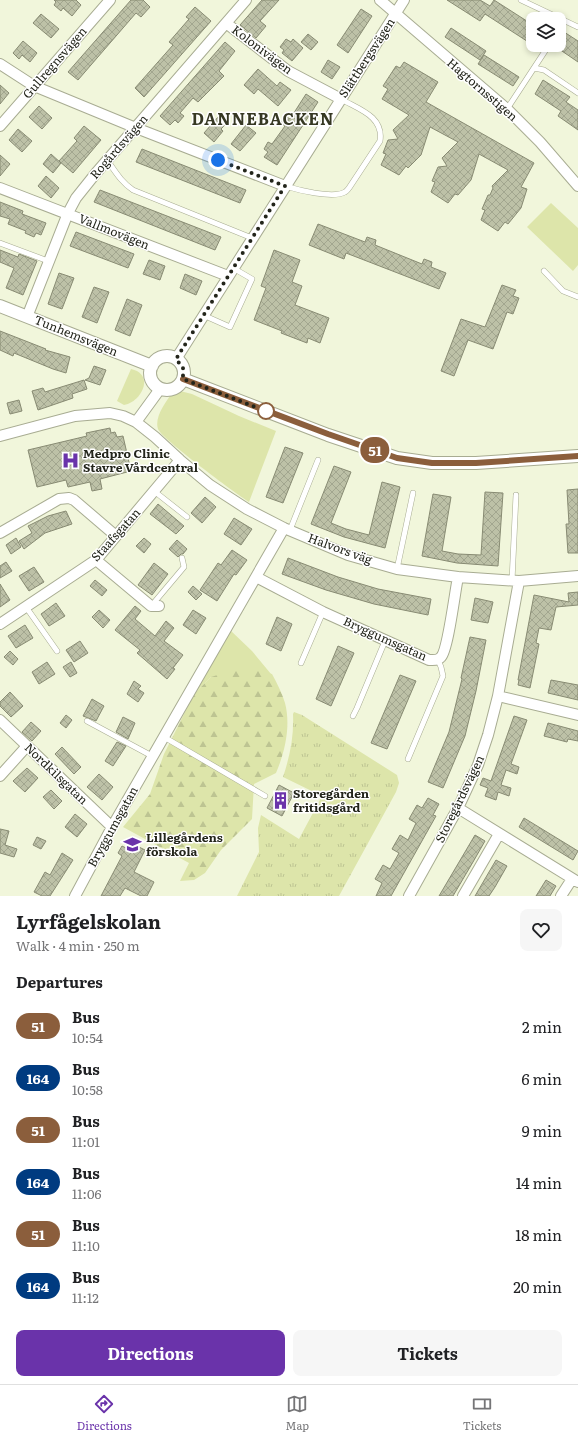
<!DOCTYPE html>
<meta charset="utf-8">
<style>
:root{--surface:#fff;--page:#f6f6f6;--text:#202124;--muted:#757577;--line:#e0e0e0;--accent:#6a33aa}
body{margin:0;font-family:Literata,serif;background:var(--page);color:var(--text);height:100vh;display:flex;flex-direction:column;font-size:15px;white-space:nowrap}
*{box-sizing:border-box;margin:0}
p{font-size:13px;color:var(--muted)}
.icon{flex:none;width:22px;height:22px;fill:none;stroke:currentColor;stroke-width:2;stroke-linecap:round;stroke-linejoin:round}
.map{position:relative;height:896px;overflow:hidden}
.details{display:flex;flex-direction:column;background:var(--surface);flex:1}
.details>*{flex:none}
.badge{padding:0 8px;border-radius:13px;font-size:14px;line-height:26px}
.fabs{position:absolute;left:526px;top:12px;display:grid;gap:8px}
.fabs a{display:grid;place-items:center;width:40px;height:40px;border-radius:8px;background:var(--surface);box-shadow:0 2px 6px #0003;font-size:20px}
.you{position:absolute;width:20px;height:20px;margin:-10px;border:3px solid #fff;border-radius:50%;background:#1a73e8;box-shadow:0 0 0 6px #1a73e833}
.map>.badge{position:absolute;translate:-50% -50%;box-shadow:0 0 0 2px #fff}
h2{padding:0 16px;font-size:15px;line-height:36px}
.round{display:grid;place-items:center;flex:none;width:42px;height:42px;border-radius:8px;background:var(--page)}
.headline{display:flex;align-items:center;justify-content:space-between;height:68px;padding:0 16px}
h1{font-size:19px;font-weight:700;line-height:30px}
.cta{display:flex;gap:8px;margin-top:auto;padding:8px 16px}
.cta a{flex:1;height:46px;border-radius:8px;background:var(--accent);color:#fff;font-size:16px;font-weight:700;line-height:46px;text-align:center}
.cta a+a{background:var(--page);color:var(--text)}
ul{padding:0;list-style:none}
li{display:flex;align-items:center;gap:12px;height:52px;padding:0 16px}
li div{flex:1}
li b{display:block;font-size:15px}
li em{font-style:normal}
li .badge{min-width:44px;font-weight:700;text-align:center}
.menu{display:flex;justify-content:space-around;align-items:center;height:56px;border-top:1px solid var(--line);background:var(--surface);font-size:11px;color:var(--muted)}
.menu a{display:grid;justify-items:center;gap:2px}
.menu .active{color:var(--accent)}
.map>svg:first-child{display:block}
.grass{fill:#dde5aa}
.forest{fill:url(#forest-firs)}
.park{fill:url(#park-tufts)}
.building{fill:url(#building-cross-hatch);stroke:#888b73}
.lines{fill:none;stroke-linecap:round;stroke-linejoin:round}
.service-casing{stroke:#a8ac92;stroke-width:6}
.minor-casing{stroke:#a8ac92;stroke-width:12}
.tertiary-casing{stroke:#a8ac92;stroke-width:14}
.service{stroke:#fff;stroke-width:5}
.minor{stroke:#fff;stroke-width:10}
.tertiary{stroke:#fff;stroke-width:12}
.line-casing{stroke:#fff;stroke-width:9}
.line{stroke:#8b5e3c;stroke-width:6}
.walk{stroke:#23251b;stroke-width:4;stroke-dasharray:0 7.2}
.stop-dot{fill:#fff;stroke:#8b5e3c;stroke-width:2}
.labels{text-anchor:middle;stroke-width:3;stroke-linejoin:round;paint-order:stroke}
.street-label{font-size:12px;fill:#23251b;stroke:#fff}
.poi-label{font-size:12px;font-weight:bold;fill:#23251b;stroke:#fff;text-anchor:start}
.district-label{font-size:16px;font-weight:bold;letter-spacing:1px;fill:#363823;stroke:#fff}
</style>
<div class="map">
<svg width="578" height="896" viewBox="0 0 578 896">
<defs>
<pattern id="forest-firs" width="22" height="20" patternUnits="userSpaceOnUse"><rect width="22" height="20" fill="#dde5aa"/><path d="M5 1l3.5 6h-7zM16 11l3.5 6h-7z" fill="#bdc492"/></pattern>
<pattern id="park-tufts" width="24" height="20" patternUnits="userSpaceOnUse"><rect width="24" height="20" fill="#dde5aa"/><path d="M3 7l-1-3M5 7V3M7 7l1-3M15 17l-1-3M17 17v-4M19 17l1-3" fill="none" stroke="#bdc492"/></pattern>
<pattern id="building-cross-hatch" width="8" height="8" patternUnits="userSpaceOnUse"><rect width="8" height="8" fill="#bdc1a7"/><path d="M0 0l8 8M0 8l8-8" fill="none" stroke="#a2a68f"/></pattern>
</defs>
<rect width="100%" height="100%" fill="#f1f6db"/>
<path class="grass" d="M551 203 578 228V265L573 271 527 227Z
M131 369C155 374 142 402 124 405L117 401Z
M180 391 192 394 239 416 276 431 249 502C235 493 162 439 158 429 154 417 166 402 172 393Z
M230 630 252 651 271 674 211 677 194 694Z"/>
<path class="forest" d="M251 669 272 674C277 683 282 693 285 703 291 726 285 752 276 773L254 784 252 819 221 850 205 873 194 880 180 881 189 863 123 827 150 794 164 754 194 694 211 677 227 672Z"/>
<path class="park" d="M294 712 302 715 397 775 399 783 396 792 339 896H237L259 852 258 828 261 815 299 839 322 796 283 777C290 756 294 736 293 714Z"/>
<path class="building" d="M54 0H76L81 5 72 16 63 8 61 11 54 5 56 2Z
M131 0H143L150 7 141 17 136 13 78 80 68 72Z
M262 0H279L260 21 266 26 256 38 240 25Z
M447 0H480L490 6 494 0 533 25V45L485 14 480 21Z
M195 7 211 21 144 97 135 88 173 45 169 42 189 19 186 17Z
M361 9 372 16 348 53 337 45Z
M41 14 59 29 51 38 33 23Z
M451 28 486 51 480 60 445 37Z
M564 32 578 41V62L559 49V39Z
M308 34 318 42 311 50 301 42Z
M286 39 291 42 293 39 303 48 292 61 282 53 284 50 280 47Z
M23 41 37 53 30 62 22 55 19 59 13 53Z
M225 42 235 51 219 71 224 76 198 102 193 98 180 113 184 116 178 123 175 120 170 125 160 116Z
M484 55 519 77 513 86 478 64Z
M328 60 340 67 332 79 321 72Z
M404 62 438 82 426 102 534 163 521 187 527 189 521 208 508 224 505 222 498 231 481 220 485 210 482 209 488 195H490L493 188 492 186 508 170 479 154 471 180 458 195 455 194 448 203 431 192 435 182 432 181 438 167 447 166 442 158 458 142 430 127 421 155 408 168 406 166 399 175 381 165 386 154 383 153 388 140 398 139 393 130 409 115 382 99 388 89 383 86 396 66 400 68Z
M258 69 277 86 280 82 291 90 278 106 258 89 254 94 244 85Z
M543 80 570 97 566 102 578 110V130L558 116 561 111 535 94Z
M0 85 9 93 0 104Z
M306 94 318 102 277 165 264 157 268 152 264 149 268 142 272 144 285 126 281 123 285 116 290 119Z
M39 106 52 118 42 129 29 117Z
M218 117 226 124 221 129 223 131 214 142 204 133Z
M246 125 256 133 240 151 231 144Z
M84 126 101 140 73 173 59 161 77 141 74 138Z
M18 129 32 141 22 152 9 140Z
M142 149 246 190 240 203 136 162Z
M51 154 61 163 53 173 43 164Z
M0 155 10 164 0 176Z
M46 176 59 188 51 198 38 186Z
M100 190 221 237 215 250 94 202Z
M0 202 23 211 22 214 46 223 41 235 36 233 34 237 25 233 26 231 8 224 10 219 0 216Z
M318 224 365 242 367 237 376 240 375 245 422 264 424 259 432 262 431 267 446 273 439 289 346 253 344 259 309 245Z
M76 232 134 254 128 268 70 246Z
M0 250 18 257 19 254 37 261 23 295 6 288 14 268 0 262Z
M274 250 300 260 292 282 302 286 295 305 329 318 320 343 308 338 307 343 281 333 282 331 254 320 266 288 261 286Z
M149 260 165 266 160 280 143 274Z
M59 273 74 278 62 309 48 304Z
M185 274 202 281 196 295 180 288Z
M502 285 516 290 513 296 519 298 513 314 507 312 493 349 468 340 454 376 441 371 461 319 485 327Z
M94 287 109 292 97 323 82 317Z
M127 299 142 305 130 336 115 330Z
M0 331 46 349 45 350 70 357 66 373 53 369 14 353 13 356 0 350Z
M94 366 106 370 100 385 85 380 89 378Z
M84 380 87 389 72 394 73 398 38 410 32 391 43 388 45 392Z
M19 400 22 411 10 414 7 403Z
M110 428 111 433 115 432 117 437 123 436 131 471 100 479 102 489 92 491 90 482 68 487 66 480 37 487 28 450 87 436 86 433Z
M285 447 303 453 283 503 266 497Z
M334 466 351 472 331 523 346 529 369 535 382 482 400 487 385 548 344 537 311 524Z
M578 489V553H568L566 524H569L567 490Z
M485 492 503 493 498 566 457 563 422 556 433 494 451 497 442 551 458 554 481 555Z
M205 497 216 507 202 523 191 513Z
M158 504 184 526 176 534 150 514Z
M66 511 72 524 45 533 24 549 19 541 32 533 28 526 48 516Z
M234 518 252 529 241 545 224 534Z
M16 538 21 547 11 554 6 545Z
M144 538 151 544 144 553 136 546Z
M177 540 187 549 183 554H181L178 557 169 549Z
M232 550 247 560 236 575 234 574 217 601 200 590 218 563 221 565Z
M288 558 338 577 378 589 431 599 428 615 374 604 326 590 282 574Z
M6 562 12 571 0 578V566Z
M154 563 168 574 152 595 138 585Z
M34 567 44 582 29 591 19 576Z
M95 580 107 590 102 596 90 586Z
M0 584 10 600 0 607Z
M193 586 202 594 196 600 188 592Z
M578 592V605L556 607 551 630 539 628 536 643 539 644 530 688 518 685 519 680H518L534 595 569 602 568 593Z
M475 598 493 602 488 623 471 620Z
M56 603 65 616 49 626 41 614Z
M135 606 141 611 135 619 155 636 166 621 174 628 164 641 183 655 173 668 175 669 167 679 137 653 140 650 115 630Z
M99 610 110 620 103 628 92 617Z
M193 610 206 618 196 634 183 625Z
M277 617 292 624 281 651 266 644Z
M25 625 33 638 16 648 8 636Z
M470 637 486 640 476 691 465 736 443 788 428 782 449 732 462 679 461 678Z
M80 641 88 653 74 662 66 650Z
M338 646 354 653 331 706 316 699Z
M10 651 18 659 13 665 4 657Z
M47 662 55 674 39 684 32 672Z
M71 662 77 673 70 677 63 667Z
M400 675 416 681 387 749 371 743Z
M551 680 578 685V700L548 693Z
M134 681 141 686 138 689 144 693 138 702 127 694Z
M10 692 23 706 11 717 0 706V702Z
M92 699 104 706 96 721 83 716Z
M66 715 72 720 66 728 60 723Z
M514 716 527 720 511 764 519 767 517 774 506 770 501 785 511 788 509 796 498 792 496 800 485 796 488 788 480 785 483 778 491 781Z
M123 717 135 723 128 739 116 732Z
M31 722 41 731 32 741 22 732Z
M548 723 578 731V741L568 739 567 742 544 736Z
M117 742 126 746 113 766 105 761Z
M62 747 81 767 74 774 55 754Z
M27 768 38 778 25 792 13 781Z
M99 774 113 787 102 800 87 787Z
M279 785 294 793 282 816 267 808Z
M51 790 62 801 54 809 43 797Z
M428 798 439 804 433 815 436 816 391 896H376L382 883 375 879 383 865 390 869 399 853 392 849 400 835 408 840 416 823 409 819 417 805 422 808Z
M75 814 87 824 77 837 65 827Z
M524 818 578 851 573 860 519 827Z
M0 829 9 831 5 845 17 849 14 857 0 853Z
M475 835 485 841 473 862 453 896H439Z
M37 837 46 841 41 849 33 845Z
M131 843 145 850 134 872 154 882 147 896H141L125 888 120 896H101L122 856 118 853 122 846 128 849Z
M62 853 73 860 50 896H42L34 892 45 872 50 875Z
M496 860 507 866 495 887 489 896H475Z
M546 880 556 886 550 896H536Z"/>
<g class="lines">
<defs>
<path id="service" d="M521 0 578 27
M559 29 564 20
M534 68 544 70 578 93
M507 109 549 45
M107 160C115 171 121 182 133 190L252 238
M285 186C298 190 333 199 345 192 347 191 348 189 349 188L380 141C384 116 358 109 341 99
M0 243 48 261
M544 271 563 291 578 297
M203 315 230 327 252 279 233 268
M154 491 187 517
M290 530 318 460
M397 569 413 493
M512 581 516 495
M152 605 184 567 182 558
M26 607 57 651
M301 663 323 612
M353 716 357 708 385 641
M87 721 152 756
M164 737 265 796
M408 759 443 676 441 667 438 660"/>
<path id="minor" d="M380 0 507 109 540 142 578 186
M226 23 288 71 341 99
M0 64 34 86 136 128 285 186
M0 126 110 0
M0 188 228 276
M27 317 68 213 76 198 96 173 246 0
M176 359 404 0
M136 422 160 389
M0 436 75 416 110 413 123 416 136 422 155 437 180 460 210 485 247 509 284 528 348 555 397 569 458 577 519 581 578 576
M0 533 59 499 69 498 74 500 116 536
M96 560 151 606H159
M256 577 323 612 429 660C433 660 438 661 441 657 448 650 455 591 458 577
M0 624 96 560 180 460
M498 696 578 715
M0 720 112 827
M0 776 27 746
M458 808 578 882
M75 896 112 827 284 528
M409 896 458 808 478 765 488 735 498 696 519 581
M463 896 499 834
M561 896 572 879"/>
<path id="tertiary" d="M0 306 152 366
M150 373a17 17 0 1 1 34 0a17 17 0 1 1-34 0Z
M183 379 328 435 397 458 432 463H476L578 456"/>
</defs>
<use href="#service" class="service-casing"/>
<use href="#minor" class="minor-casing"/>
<use href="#tertiary" class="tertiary-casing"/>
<use href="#service" class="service"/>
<use href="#minor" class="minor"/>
<use href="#tertiary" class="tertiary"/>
</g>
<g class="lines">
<defs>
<path id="line" d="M183 379 328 434 397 458 432 463H476L578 456"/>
</defs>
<use href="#line" class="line-casing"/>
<use href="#line" class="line"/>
<path class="walk" d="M218 160 285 186 176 359 183 368V379L266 411"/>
</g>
<defs>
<symbol id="hospital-bare" viewBox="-9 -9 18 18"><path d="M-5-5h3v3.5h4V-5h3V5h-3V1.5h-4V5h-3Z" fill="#6a33aa" stroke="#fff" stroke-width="2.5" paint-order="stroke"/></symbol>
<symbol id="building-bare" viewBox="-9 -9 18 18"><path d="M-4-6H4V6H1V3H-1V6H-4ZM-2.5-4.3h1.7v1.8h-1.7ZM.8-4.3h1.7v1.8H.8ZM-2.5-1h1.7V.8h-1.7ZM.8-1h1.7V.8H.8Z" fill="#6a33aa" stroke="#fff" stroke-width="2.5" paint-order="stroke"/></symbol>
<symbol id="school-bare" viewBox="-9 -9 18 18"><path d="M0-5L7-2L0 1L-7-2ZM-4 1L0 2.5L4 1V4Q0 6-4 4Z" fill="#6a33aa" stroke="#fff" stroke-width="2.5" paint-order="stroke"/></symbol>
</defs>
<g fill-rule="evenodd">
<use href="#hospital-bare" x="58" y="448" width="25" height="25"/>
<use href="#building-bare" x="268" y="788" width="25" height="25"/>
<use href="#school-bare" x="120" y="832" width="25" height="25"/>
</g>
<circle class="stop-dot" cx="266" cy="411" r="8"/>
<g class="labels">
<g class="street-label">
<text transform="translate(262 50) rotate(37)" y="4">Kolonivägen</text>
<text transform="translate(367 58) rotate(-57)" y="4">Slättbergsvägen</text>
<text transform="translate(55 63) rotate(-49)" y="4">Gullregnsvägen</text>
<text transform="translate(482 90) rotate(41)" y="4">Hagtornsstigen</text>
<text transform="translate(119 147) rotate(-49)" y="4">Rogårdsvägen</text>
<text transform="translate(114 232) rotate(22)" y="4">Vallmovägen</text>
<text transform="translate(76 336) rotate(22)" y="4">Tunhemsvägen</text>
<text transform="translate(116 535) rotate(-48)" y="4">Staafsgatan</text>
<text transform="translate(340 549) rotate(20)" y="4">Halvors väg</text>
<text transform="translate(385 639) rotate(24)" y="4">Bryggumsgatan</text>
<text transform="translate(56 774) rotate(44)" y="4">Nordkilsgatan</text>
<text transform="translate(460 799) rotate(-64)" y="4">Storegårdsvägen</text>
<text transform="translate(113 827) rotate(-61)" y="4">Bryggumsgatan</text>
</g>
<g class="poi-label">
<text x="83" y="458">Medpro Clinic<tspan x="83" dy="14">Stavre Vårdcentral</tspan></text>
<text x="293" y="798">Storegården<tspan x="293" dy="14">fritidsgård</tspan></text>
<text x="146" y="842">Lillegårdens<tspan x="146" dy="14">förskola</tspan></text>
</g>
<g class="district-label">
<text x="263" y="125">DANNEBACKEN</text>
</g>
</g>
</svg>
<div class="fabs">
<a><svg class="icon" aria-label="layers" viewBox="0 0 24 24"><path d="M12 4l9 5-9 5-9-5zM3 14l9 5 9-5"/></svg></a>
</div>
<div class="you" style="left:218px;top:160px"></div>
<b class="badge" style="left:375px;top:450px;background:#8b5e3c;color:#fff">51</b>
</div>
<section class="details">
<div class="headline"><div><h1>Lyrfågelskolan</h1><p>Walk · 4 min · 250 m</p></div><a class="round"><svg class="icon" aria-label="heart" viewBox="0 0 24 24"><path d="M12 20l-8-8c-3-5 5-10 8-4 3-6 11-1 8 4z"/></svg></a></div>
<h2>Departures</h2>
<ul>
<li><span class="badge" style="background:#8b5e3c;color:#fff">51</span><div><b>Bus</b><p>10:54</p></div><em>2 min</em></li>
<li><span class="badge" style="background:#003b80;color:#fff">164</span><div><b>Bus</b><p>10:58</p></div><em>6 min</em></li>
<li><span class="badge" style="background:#8b5e3c;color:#fff">51</span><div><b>Bus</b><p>11:01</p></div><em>9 min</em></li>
<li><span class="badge" style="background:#003b80;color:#fff">164</span><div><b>Bus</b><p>11:06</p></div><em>14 min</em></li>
<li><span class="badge" style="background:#8b5e3c;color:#fff">51</span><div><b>Bus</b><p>11:10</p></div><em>18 min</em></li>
<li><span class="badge" style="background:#003b80;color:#fff">164</span><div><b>Bus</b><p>11:12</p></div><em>20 min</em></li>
</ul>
<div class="cta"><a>Directions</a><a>Tickets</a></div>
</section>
<nav class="menu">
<a class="active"><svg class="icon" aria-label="directions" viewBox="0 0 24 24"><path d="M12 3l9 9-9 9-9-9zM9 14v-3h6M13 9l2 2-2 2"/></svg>Directions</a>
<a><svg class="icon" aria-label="map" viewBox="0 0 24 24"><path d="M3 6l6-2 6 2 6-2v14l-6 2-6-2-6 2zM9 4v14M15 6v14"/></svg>Map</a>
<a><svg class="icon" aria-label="tickets" viewBox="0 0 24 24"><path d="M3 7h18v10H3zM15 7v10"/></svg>Tickets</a>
</nav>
